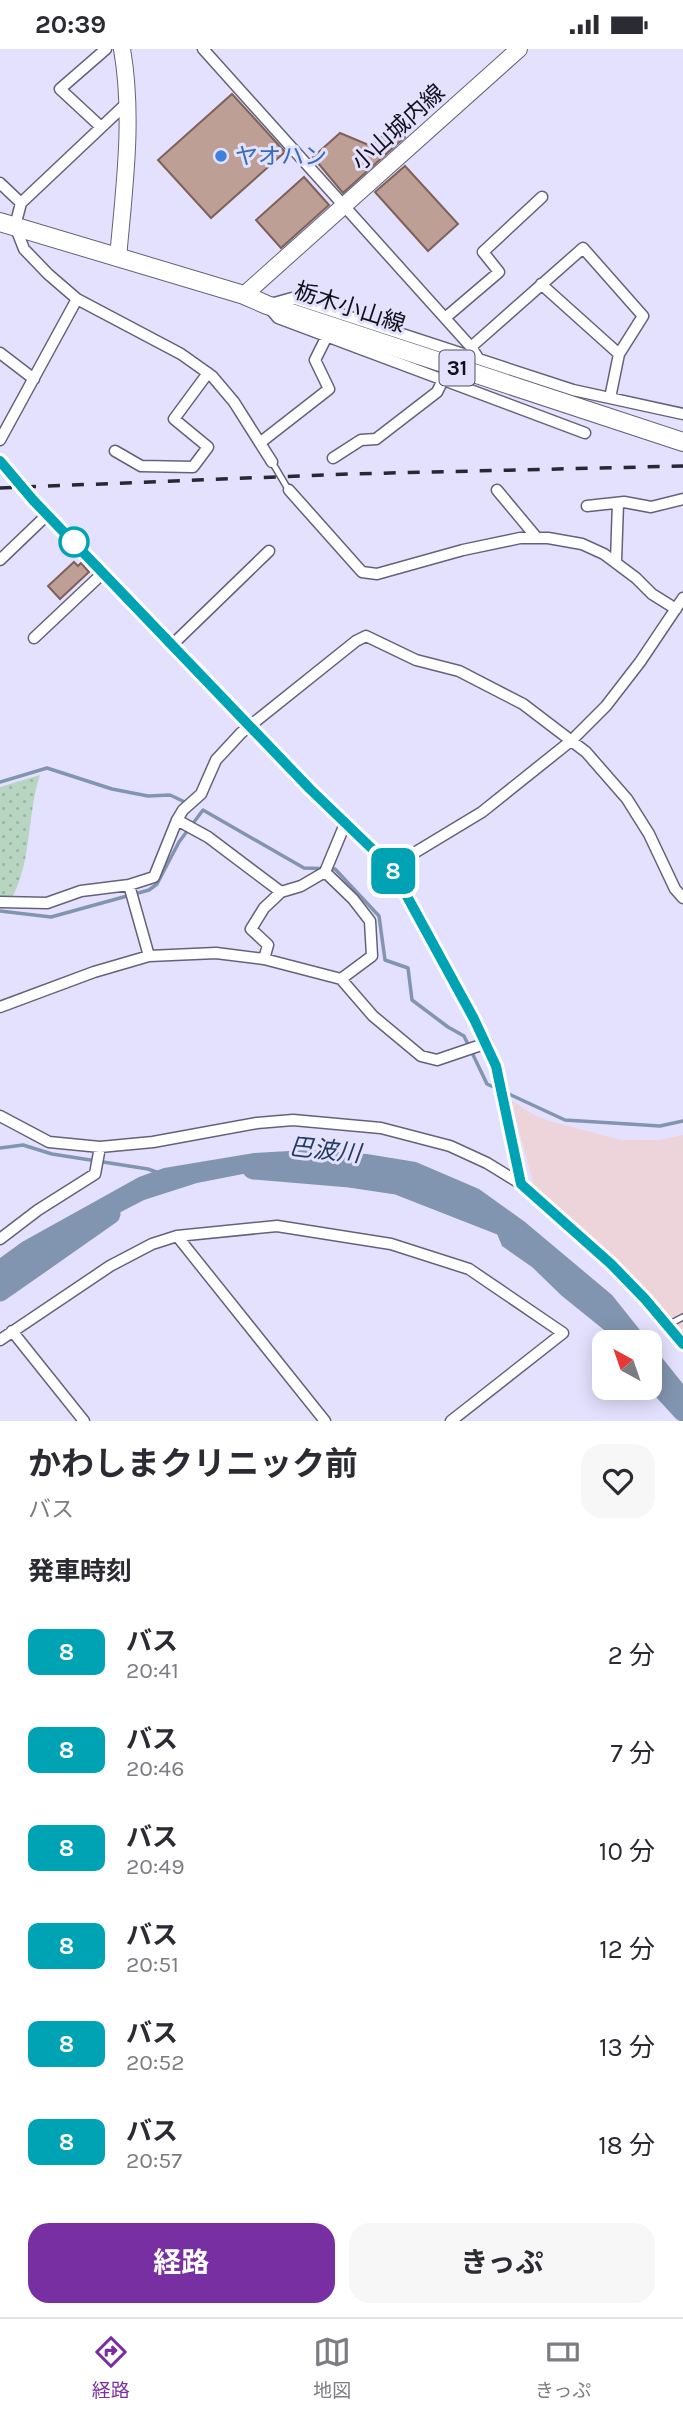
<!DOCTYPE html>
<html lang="ja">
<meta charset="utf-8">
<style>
:root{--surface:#fff;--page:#f7f7f7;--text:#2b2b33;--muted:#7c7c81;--line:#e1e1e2;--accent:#782fa1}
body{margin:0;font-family:Karla,"Noto Sans JP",sans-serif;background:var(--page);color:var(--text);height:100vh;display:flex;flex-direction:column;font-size:26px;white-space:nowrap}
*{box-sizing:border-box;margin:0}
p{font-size:23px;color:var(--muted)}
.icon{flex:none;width:38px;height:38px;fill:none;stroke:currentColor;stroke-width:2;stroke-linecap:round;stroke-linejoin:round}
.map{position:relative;height:1372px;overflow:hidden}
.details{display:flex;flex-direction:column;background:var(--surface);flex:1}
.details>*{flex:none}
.badge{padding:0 14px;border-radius:10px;font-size:24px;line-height:46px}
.needle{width:46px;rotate:320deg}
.controls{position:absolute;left:592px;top:1281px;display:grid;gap:14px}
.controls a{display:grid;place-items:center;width:70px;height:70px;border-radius:14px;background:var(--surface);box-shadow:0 4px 18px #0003;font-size:35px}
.map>.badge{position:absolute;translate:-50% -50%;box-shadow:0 0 0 4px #fff}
h2{padding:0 28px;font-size:26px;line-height:63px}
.round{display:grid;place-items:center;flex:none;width:74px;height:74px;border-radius:21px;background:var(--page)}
.overview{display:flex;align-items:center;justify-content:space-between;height:119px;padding:0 28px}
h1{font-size:33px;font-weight:700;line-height:52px}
.primary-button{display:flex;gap:14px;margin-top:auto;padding:14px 28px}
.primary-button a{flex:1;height:80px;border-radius:21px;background:var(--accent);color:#fff;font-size:28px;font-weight:700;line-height:80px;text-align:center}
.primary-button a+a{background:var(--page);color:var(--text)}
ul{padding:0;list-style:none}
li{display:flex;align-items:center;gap:21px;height:98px;padding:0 28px}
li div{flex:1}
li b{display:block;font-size:26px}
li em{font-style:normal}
li .badge{min-width:77px;font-weight:700;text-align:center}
.status{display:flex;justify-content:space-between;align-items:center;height:49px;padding:0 35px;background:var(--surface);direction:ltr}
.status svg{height:19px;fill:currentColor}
.tabs{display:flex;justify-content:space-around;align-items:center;height:98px;border-top:2px solid var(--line);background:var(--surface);font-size:19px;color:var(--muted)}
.tabs a{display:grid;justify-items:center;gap:4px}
.tabs .active{color:var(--accent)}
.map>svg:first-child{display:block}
.industrial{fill:#edd4db}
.park{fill:url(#park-dots)}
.water{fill:#8295b0}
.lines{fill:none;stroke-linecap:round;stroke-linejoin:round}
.stream{stroke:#8295b0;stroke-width:3.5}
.river{stroke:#8295b0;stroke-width:21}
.building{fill:#be9f96;stroke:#7d6259;stroke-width:2}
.lane-casing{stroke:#64627a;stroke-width:8}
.street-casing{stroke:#64627a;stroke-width:13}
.secondary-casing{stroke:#64627a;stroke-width:18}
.primary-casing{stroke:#64627a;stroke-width:20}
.lane{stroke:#fff;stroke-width:5}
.street{stroke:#fff;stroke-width:10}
.secondary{stroke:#fff;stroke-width:16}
.primary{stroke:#fff;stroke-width:18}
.rail{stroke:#292733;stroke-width:3.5;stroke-dasharray:12 12;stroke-linecap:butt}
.line-casing{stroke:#fff;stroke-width:16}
.line{stroke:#00a3b4;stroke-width:10}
.shop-dot{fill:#3f7fe0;stroke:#e4e1fe;stroke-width:2.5}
.stop-dot{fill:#fff;stroke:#00a3b4;stroke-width:3.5}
.labels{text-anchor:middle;stroke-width:6;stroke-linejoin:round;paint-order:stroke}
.shield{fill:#e4e1fe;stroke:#514f5f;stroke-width:2}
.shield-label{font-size:21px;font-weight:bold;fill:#12111b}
.street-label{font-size:23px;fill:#12111b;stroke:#e4e1fe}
.shop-label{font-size:23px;fill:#366cbe;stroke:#e4e1fe;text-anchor:start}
.water-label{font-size:24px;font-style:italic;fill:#223d65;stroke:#e4e1fe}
</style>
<div class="status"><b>20:39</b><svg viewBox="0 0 49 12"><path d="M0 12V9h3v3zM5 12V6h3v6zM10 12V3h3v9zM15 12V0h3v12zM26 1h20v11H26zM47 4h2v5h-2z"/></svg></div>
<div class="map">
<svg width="683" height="1372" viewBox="0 0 683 1372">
<defs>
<pattern id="park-dots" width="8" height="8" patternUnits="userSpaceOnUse" patternTransform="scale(1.75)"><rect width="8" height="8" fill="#b7d5c0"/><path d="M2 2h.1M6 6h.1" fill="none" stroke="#9cb6a4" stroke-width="1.8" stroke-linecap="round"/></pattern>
</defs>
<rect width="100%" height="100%" fill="#e4e1fe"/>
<path class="industrial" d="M511 1051 534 1066 553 1073 621 1091H659L683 1086V1290L644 1240 599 1194 534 1137Z"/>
<path class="park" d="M40 726C27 765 32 810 13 847H0V738Z"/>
<path class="water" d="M307 1101 367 1105 416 1113 479 1140 525 1173 612 1246 683 1335V1372L678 1370 649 1324V1293H619L562 1247 532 1218 502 1197 495 1180 478 1159 398 1127 358 1120 310 1119 243 1125 197 1134 144 1151 59 1195 0 1236V1209L22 1193 139 1128 164 1119 254 1104Z"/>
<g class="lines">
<path class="stream" d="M0 733 47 719 112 740 148 747 170 746 187 754
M0 862 51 868 149 841 157 835 179 793 203 761 304 819 335 820 379 867 385 911 408 919 412 951 448 978 464 987 487 1035 565 1071 660 1077 683 1072
M0 1099 23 1096 52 1105 148 1120 159 1124"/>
<path class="river" d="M253 1120 350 1128 397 1135 512 1180
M0 1242 110 1165
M649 1325 683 1362"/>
</g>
<path class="building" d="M232 45 285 103 211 169 158 111Z
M394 77 405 88 343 144 313 108 340 84 371 97Z
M405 117 458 175 428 202 375 143Z
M304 128 329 156 281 199 256 171Z
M74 513 78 517 81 514 89 523 60 550 48 537Z"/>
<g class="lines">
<defs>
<path id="lane" d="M272 413 288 440
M668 1276 683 1268"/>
<path id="street" d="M203 0 471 298 478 309
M128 53 21 154 15 177 24 200 48 225 77 250 181 305 212 327 234 353 272 413
M101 78 60 40 106 0
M0 134 21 154
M541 235 619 305
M445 269 499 223 483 203 542 148
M471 298 583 199 643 267 619 305 610 349
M0 304 34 330
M585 384 278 269 267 256 292 249 573 341 683 365
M0 391 77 250
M261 393 329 340 315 311 327 287
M115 402 141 417 193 418 208 398 174 370 208 324
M333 409 361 391 376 390 437 343 443 331
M0 412 33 451 310 740 391 818 487 994 496 1017 521 1135 611 1215 645 1250 683 1295
M289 441 362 523 377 525 463 501 520 489H548L582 495 604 505 636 529 652 545 676 560
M497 441 537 489
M587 457 624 453 651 458 683 450
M0 511 48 465
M616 512 618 454
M34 589 103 524
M172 596 269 502
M177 771 208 788 281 843
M391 818 482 763 572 691 606 657 640 613 683 549
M325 823 353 850 370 872 372 907 341 930
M129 836 149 907
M0 853 47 854 81 842 129 836 154 828 177 771 183 761 201 745 216 711 241 684 356 592 366 587 416 611 459 622 523 655 586 703 627 750 649 785 675 840 683 849
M264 910 268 896 251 880 264 859 281 843 301 837 325 823 345 775
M0 958 94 923 149 907 216 904 264 910 341 930 373 967 421 1007 437 1011 487 994
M0 1067 49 1093 100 1098 153 1093 257 1074 293 1071 381 1079 450 1097 487 1114 521 1135
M177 1187 325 1372
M0 1190 38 1161 95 1125 100 1098
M12 1282 84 1372
M0 1291 110 1217 152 1195 177 1187 277 1177 391 1195 469 1220 563 1284 451 1372"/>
<path id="secondary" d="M118 209C124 140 134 69 122 0
M244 246 519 0"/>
<path id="primary" d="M0 173 244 246 267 256 683 393"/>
</defs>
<use href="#lane" class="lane-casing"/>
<use href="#street" class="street-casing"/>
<use href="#secondary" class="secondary-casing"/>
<use href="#primary" class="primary-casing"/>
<use href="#lane" class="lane"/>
<use href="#street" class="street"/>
<use href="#secondary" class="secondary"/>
<use href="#primary" class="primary"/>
<path class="rail" d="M0 439 348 425 683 417"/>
</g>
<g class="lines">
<defs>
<path id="line" d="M0 412 33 451 310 740 391 818 474 970 496 1017 521 1135 611 1215 645 1250 683 1295"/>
</defs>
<use href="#line" class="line-casing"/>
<use href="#line" class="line"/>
</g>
<circle class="shop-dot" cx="221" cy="107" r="7"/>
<circle class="stop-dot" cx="74" cy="493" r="14"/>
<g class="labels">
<rect class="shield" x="439.5" y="301.5" width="35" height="35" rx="5"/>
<g class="shield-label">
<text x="457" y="326">31</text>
</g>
<g class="street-label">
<text transform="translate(398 78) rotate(-42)" y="8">小山城内線</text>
<text transform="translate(350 258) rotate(18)" y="8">栃木小山線</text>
</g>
<g class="shop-label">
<text x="235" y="115">ヤオハン</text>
</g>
<g class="water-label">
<text transform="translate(325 1101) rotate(6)" y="8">巴波川</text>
</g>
</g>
</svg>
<div class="controls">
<a><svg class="needle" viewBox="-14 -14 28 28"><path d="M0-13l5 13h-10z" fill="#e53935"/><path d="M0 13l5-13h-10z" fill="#7c7c81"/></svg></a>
</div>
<b class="badge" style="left:393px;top:822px;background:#00a3b4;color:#fff">8</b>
</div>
<section class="details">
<div class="overview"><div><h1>かわしまクリニック前</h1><p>バス</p></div><a class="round"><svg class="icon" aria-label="heart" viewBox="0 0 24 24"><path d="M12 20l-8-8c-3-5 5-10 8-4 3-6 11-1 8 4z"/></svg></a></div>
<h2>発車時刻</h2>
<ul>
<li><span class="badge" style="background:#00a3b4;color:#fff">8</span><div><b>バス</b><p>20:41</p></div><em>2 分</em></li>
<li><span class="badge" style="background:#00a3b4;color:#fff">8</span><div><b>バス</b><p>20:46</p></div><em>7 分</em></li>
<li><span class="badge" style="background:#00a3b4;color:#fff">8</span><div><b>バス</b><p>20:49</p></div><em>10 分</em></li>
<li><span class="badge" style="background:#00a3b4;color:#fff">8</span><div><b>バス</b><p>20:51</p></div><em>12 分</em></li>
<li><span class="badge" style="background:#00a3b4;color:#fff">8</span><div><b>バス</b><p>20:52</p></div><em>13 分</em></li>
<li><span class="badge" style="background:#00a3b4;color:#fff">8</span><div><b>バス</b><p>20:57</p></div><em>18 分</em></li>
</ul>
<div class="primary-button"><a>経路</a><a>きっぷ</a></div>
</section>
<nav class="tabs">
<a class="active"><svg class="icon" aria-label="directions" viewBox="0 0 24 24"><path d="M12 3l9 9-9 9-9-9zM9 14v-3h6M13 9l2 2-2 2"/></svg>経路</a>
<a><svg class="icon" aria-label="map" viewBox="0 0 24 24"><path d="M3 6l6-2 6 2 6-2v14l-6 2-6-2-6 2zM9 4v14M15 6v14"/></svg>地図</a>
<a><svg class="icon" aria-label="tickets" viewBox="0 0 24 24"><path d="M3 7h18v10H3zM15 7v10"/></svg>きっぷ</a>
</nav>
